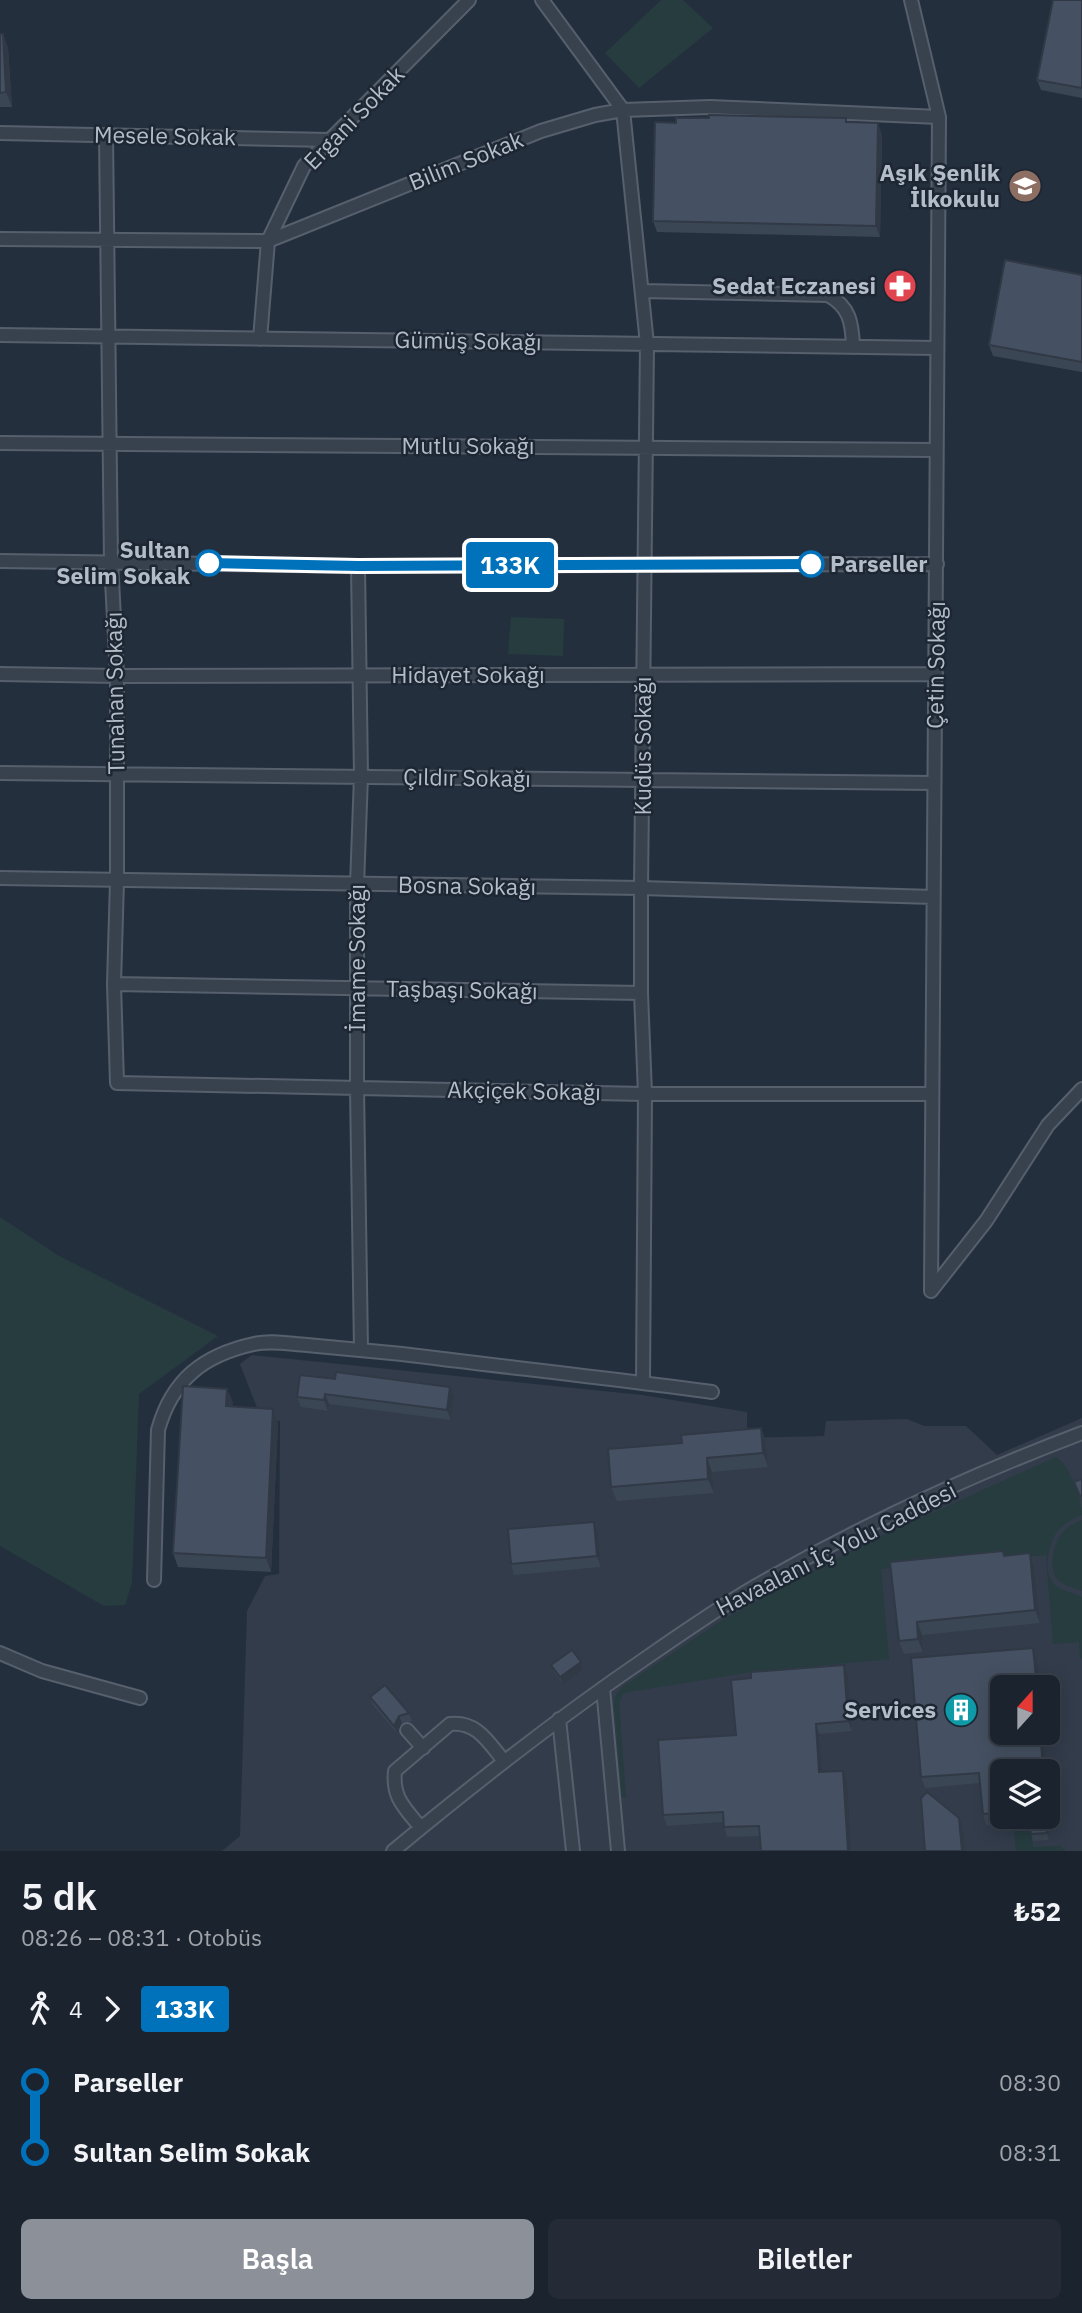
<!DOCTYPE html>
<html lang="tr">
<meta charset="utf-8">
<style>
:root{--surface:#1b232e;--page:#242b36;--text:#f1f3f6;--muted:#a0a4aa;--line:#39404a;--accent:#8c9099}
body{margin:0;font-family:"IBM Plex Sans",sans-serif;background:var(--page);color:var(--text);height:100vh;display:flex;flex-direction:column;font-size:26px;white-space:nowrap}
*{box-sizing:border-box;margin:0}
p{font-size:23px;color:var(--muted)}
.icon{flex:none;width:38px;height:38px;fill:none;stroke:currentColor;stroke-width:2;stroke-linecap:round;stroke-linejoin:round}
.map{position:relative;height:1851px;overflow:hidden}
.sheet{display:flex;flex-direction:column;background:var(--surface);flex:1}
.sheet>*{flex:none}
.badge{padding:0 14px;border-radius:5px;font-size:24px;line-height:46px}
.needle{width:46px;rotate:21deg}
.tools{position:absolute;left:990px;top:1675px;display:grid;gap:14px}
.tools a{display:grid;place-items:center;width:70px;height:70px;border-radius:10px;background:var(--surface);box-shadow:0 4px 18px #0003,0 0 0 2px var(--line);font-size:35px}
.map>.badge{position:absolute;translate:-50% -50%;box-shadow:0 0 0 4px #fff}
.legs{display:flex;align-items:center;gap:10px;height:77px;padding:0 21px;font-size:23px}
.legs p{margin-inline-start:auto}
.head{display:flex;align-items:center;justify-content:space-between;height:119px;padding:0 21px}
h1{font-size:38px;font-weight:600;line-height:52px}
.button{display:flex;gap:14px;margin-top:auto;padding:14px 21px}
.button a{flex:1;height:80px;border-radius:10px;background:var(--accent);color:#fff;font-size:28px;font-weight:600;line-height:80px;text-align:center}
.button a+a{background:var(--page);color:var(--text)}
ul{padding:0 21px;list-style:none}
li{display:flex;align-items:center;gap:24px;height:70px;font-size:26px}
li i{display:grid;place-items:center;width:10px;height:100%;margin:0 9px;background:currentColor}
li i::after{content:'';width:18px;height:18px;margin:-9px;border:5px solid;border-radius:50%;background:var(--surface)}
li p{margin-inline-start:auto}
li:first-child i{background:linear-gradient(#0000 50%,currentColor 0)}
li:last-child i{background:linear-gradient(currentColor 50%,#0000 0)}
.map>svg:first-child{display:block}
.airport{fill:#323c4b;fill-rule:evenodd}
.green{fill:#263c3f}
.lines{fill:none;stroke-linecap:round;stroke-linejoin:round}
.minor-casing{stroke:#565f6c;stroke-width:16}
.minor{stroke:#38414e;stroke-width:12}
.wall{fill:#3b4654}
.shaded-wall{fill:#303945}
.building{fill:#455162;stroke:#303945;stroke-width:2}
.line-1-casing{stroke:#fff;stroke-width:16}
.line-1{stroke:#0072bc;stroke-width:10}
.stop-1-dot{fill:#fff;stroke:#0072bc;stroke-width:3.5}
.labels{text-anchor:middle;stroke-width:5;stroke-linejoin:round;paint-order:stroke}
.street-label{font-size:23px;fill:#b4bcc9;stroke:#1d2633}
.poi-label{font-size:23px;font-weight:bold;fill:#b4bcc9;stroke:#1d2633;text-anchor:end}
.stop-label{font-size:23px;font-weight:bold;fill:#b4bcc9;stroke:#1d2633;text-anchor:end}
</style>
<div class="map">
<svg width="1082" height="1851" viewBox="0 0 1082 1851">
<rect width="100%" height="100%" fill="#242f3e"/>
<path class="airport" d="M252 1355 642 1395 747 1412V1438L824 1436 826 1421 907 1419 924 1426H966L997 1455 1082 1418V1851H222L240 1836 247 1611 265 1576 279 1574 280 1421 261 1418 240 1364ZM1003 1687H1048V1732H1003ZM1003 1771H1048V1816H1003Z"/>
<path class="green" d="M661 0H683L713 28 639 88 605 53Z
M511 617 564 619 563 656 508 654Z
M0 1217 59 1256 218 1336 139 1394 132 1583 125 1605 104 1606 0 1546Z
M1056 1457C1069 1464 1082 1500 1082 1515 1074 1518 1065 1523 1059 1529 1049 1540 1043 1570 1052 1582 1058 1590 1073 1593 1082 1597V1659L1080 1656 1079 1642 1053 1644 1046 1555 881 1569 889 1659 751 1672 628 1692 623 1694 619 1703 626 1798 622 1797 614 1702 615 1697 622 1687 724 1619 803 1576 885 1534Z
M1082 1520V1591C1075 1588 1062 1585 1057 1579 1048 1568 1054 1541 1063 1532 1068 1526 1075 1523 1082 1520Z
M1013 1817H1030L1033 1847 1060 1846 1066 1851H1016Z"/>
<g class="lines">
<defs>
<path id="minor" d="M542 0 623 110 647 344 641 888V993L645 1094 643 1383
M911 0 939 117 931 1291
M0 133 330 140
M106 135 111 561 117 676V881L114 984 117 1083 645 1094H932
M0 239 268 241 541 131 595 115 623 110 710 107 939 117
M643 291 828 295C850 307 852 323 853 346
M0 335 936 348
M260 339 268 241 304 166 469 0
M0 443 935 450
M0 561 358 566 937 564
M358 566 361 776 357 885V1088L361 1349
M0 674 117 676 936 674
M0 773 934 783
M0 878 641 888 933 897
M114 984 641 993
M931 1291 986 1221 1048 1125 1082 1089
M154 1580 158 1430C172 1380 203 1355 254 1344 271 1340 290 1344 307 1345 339 1348 370 1351 402 1354 505 1367 609 1378 712 1392
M0 1653 42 1671 140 1698
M603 1688 618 1851
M559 1719 573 1851
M407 1730 423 1748
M421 1828C405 1808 392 1798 395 1771L450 1724C477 1721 488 1742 504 1761
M393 1851C475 1783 558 1718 646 1658 682 1633 718 1608 756 1586 860 1526 971 1475 1082 1433"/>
</defs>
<use href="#minor" class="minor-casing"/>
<use href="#minor" class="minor"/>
</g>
<path class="wall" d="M1082 0V98L1041 90 1037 80Z
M0 34H3L8 48 12 107H0Z
M848 122 882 134 880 237 657 232 653 221Z
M1082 275V372L993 356 989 345Z
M300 1375 454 1397 451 1420 329 1404 328 1411 301 1407 297 1397Z
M227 1389 233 1403 232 1406 273 1409 278 1423 271 1572 178 1567 173 1553Z
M761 1428 766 1442 768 1467 712 1472 714 1493 617 1501 611 1487 682 1443Z
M598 1533 601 1567 514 1575 511 1564Z
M1030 1553 1034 1567 1040 1623 922 1635 923 1652 904 1654 899 1641 890 1562 1005 1556Z
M1033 1648 1037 1658 1040 1687H1003V1732H1043L1047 1771H1003V1782H997L1001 1823 986 1825 983 1814 980 1783 925 1788 921 1777Z
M581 1662 583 1669 563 1684 554 1672 551 1665Z
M848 1676 852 1731 819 1734 822 1772 843 1771 847 1781 760 1836 727 1837 724 1827V1822L667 1826 663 1815 736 1735Z
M370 1697 409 1713 412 1721 402 1723 397 1733 373 1705Z
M1048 1816 1049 1840 1033 1841 1031 1834Z"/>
<path class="shaded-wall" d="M3 34 8 48 12 107 6 92Z
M878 123 882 134 880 237 876 226Z
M450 1387 454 1397 451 1420 447 1410Z
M227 1389 233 1403 232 1420 226 1406Z
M325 1394 329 1404 328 1411 324 1400Z
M273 1409 278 1423 271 1572 266 1558Z
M761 1428 766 1442 768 1467 763 1453Z
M707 1458 712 1472 714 1493 708 1479Z
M594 1522 598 1533 601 1567 597 1556Z
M1030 1553 1034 1567 1040 1623 1035 1610Z
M917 1622 922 1635 923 1652 918 1639Z
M1033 1648 1037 1658 1040 1687H1037Z
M581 1662 583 1669 563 1684 560 1677Z
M844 1665 848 1676 852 1731 848 1721Z
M399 1716 402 1723 397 1733 394 1726Z
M816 1724 819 1734 823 1782 819 1772Z
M1040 1732H1043L1047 1771H1045L1043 1767Z
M843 1771 847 1781 851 1851H848Z
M993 1771 997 1782 1001 1823 997 1813Z
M1045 1816H1048L1049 1840 1047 1833Z
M959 1818 963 1829 965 1851H962Z"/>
<path class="building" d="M1053 0H1082V88L1037 80Z
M0 34H3L6 92 0 93Z
M709 115 846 118V122L878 123 876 226 653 221 655 122 676 123V118H709Z
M1005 260 1082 275V362L989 345Z
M336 1372 450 1387 447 1410 325 1394 324 1400 297 1397 300 1375 335 1379Z
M183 1386 227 1389 226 1406 273 1409 266 1558 173 1553Z
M761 1428 763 1453 707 1458 708 1479 611 1487 608 1449 682 1443 681 1435Z
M1082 1479V1496H1080L1074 1482Z
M594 1522 597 1556 511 1564 508 1529Z
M1003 1551 1004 1556 1030 1553 1035 1610 917 1622 918 1639 899 1641 890 1562Z
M1033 1648 1037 1687H1003V1732H1040L1043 1767 993 1771 997 1813 983 1814 979 1773 921 1777 911 1658Z
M572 1650 581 1662 560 1677 551 1665Z
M844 1665 848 1721 816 1724 819 1772 843 1771 848 1851H761L759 1826 724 1827 723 1812 663 1815 658 1740 736 1735 731 1680 751 1678V1672Z
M385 1685 409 1713 399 1716 394 1726 370 1697Z
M927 1792 959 1818 962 1851H925L921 1798Z
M1029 1816H1045L1047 1833 1031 1834Z"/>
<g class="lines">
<defs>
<path id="line-1" d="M209 563 358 566 811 564"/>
</defs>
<use href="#line-1" class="line-1-casing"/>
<use href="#line-1" class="line-1"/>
</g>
<defs>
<symbol id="school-disc" viewBox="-11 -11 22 22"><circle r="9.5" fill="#8d6e63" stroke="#1d2633"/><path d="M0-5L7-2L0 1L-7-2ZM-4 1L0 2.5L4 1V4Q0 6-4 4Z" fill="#fff"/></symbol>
<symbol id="pharmacy-disc" viewBox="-11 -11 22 22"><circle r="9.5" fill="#e0444e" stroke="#1d2633"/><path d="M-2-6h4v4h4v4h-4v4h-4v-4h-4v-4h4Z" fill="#fff"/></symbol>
<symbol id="building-disc" viewBox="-11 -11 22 22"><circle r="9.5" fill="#0f9aa8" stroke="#1d2633"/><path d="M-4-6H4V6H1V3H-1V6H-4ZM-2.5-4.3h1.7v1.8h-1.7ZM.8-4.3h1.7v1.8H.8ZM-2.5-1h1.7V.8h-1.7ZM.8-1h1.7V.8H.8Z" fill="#fff"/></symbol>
</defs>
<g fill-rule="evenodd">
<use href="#school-disc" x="1006" y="167" width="38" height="38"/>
<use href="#pharmacy-disc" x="881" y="267" width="38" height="38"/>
<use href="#building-disc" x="942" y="1691" width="38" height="38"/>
</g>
<g class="stop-1-dot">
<circle cx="209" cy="563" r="12"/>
<circle cx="811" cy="564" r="12"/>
</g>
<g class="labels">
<g class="street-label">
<text transform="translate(354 118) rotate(-46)" y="8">Ergani Sokak</text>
<text transform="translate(165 136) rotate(1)" y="8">Mesele Sokak</text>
<text transform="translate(466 161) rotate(-22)" y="8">Bilim Sokak</text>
<text transform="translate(468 341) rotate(1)" y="8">Gümüş Sokağı</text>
<text x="468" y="454">Mutlu Sokağı</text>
<text transform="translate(936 665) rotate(-89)" y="8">Çetin Sokağı</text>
<text x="468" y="683">Hidayet Sokağı</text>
<text transform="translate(115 693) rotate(-91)" y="8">Tunahan Sokağı</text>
<text transform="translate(643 746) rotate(-90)" y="8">Kudüs Sokağı</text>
<text transform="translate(467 778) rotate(1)" y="8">Çıldır Sokağı</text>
<text transform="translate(467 886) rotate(1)" y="8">Bosna Sokağı</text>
<text transform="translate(357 958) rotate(-90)" y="8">İmame Sokağı</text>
<text transform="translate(462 990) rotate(1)" y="8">Taşbaşı Sokağı</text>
<text transform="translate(524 1091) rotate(1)" y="8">Akçiçek Sokağı</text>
<text transform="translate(836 1549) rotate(-27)" y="8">Havaalanı İç Yolu Caddesi</text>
</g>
<g class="poi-label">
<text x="1000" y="181">Aşık Şenlik<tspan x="1000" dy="26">İlkokulu</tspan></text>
<text x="876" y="294">Sedat Eczanesi</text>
<text x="936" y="1718">Services</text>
</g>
<g class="stop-label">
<text x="190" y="558">Sultan<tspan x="190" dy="26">Selim Sokak</tspan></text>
<text x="830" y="572" text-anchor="start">Parseller</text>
</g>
</g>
</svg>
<div class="tools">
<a><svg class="needle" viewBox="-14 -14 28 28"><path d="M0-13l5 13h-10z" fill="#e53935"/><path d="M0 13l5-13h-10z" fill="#a0a4aa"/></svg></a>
<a><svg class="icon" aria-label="layers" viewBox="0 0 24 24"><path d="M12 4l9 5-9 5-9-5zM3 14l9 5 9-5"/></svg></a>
</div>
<b class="badge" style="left:510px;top:565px;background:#0072bc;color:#fff">133K</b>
</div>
<section class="sheet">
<div class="head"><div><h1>5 dk</h1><p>08:26 – 08:31 · Otobüs</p></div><b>₺52</b></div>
<div class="legs"><svg class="icon" aria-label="walk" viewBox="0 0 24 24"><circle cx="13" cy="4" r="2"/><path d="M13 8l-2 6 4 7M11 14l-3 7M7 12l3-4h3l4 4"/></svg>4<svg class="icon" aria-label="forward" viewBox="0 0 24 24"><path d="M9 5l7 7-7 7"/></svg><b class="badge" style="background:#0072bc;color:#fff">133K</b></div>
<ul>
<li><i style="color:#0072bc"></i><b>Parseller</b><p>08:30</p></li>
<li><i style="color:#0072bc"></i><b>Sultan Selim Sokak</b><p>08:31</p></li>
</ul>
<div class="button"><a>Başla</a><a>Biletler</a></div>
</section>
